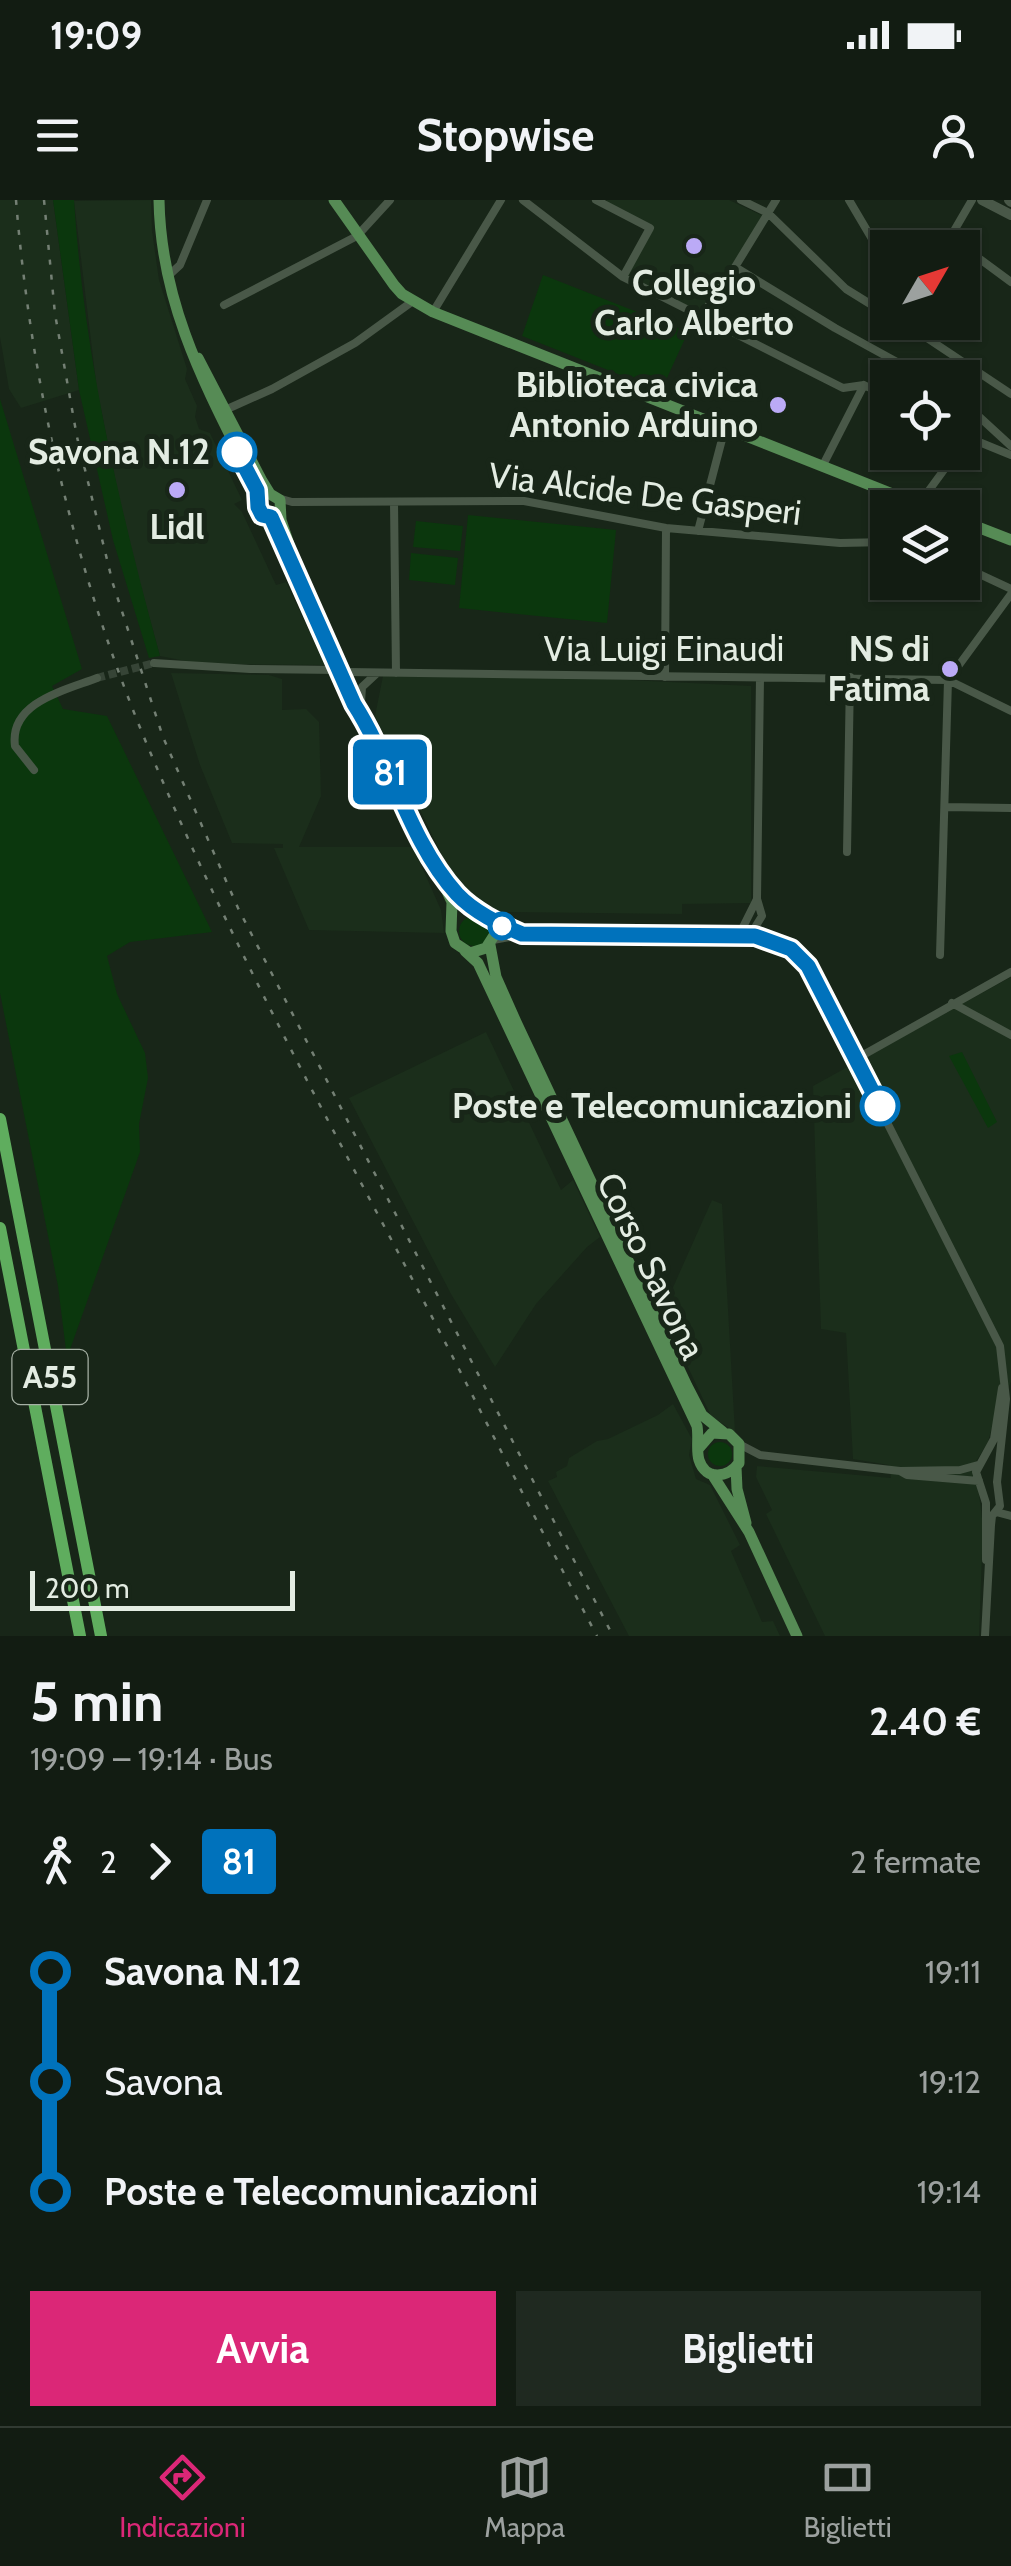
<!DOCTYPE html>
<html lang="it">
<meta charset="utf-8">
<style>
:root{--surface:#121c12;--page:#1f2920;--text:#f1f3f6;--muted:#9ca19f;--line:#313a32;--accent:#db2777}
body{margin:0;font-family:Cabin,sans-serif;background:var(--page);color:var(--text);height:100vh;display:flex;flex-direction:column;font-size:38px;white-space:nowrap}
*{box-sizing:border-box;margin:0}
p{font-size:32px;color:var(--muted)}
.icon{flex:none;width:55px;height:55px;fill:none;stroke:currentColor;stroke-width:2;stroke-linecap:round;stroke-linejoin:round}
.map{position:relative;height:1436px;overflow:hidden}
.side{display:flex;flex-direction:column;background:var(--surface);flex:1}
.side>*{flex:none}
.badge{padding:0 20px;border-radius:8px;font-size:35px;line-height:65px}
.needle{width:65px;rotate:51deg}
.controls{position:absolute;left:870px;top:30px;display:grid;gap:20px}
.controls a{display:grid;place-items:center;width:110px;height:110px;border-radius:0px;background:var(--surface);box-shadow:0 2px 8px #0004,0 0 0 2px var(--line);font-size:50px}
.scale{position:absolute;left:30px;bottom:25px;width:265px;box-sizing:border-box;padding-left:10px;border:5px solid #e3ece2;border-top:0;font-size:28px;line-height:35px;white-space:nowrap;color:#e3ece2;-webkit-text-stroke:8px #182618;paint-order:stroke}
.map>.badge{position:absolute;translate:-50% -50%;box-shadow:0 0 0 5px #fff}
.legs{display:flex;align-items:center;gap:15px;height:110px;padding:0 30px;font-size:32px}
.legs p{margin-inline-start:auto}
.headline{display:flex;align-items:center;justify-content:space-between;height:170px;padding:0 30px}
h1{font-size:55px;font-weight:700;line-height:75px}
.cta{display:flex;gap:20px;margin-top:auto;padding:20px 30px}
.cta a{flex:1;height:115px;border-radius:0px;background:var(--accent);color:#fff;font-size:40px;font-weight:700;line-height:115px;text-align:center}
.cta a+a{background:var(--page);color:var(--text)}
ul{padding:0 30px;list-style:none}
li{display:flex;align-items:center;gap:35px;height:110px;font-size:38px}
li i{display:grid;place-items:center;width:15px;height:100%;margin:0 12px;background:currentColor}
li i::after{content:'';width:25px;height:25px;margin:-12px;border:8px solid;border-radius:50%;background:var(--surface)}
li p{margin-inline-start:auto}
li:first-child i{background:linear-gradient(#0000 50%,currentColor 0)}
li:last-child i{background:linear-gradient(currentColor 50%,#0000 0)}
.status{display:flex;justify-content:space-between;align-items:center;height:70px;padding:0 50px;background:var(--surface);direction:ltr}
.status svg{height:28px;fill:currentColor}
header{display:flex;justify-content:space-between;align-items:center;height:130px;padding:0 30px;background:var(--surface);font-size:45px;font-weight:700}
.tab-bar{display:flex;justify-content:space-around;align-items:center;height:140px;border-top:2px solid var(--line);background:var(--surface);font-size:28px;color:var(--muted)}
.tab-bar a{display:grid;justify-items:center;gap:5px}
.tab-bar .active{color:var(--accent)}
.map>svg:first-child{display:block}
.built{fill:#1b2e1b}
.green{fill:#0b370d}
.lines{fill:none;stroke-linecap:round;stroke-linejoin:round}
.street-tunnel{stroke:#364436;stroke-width:8;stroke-dasharray:8 4;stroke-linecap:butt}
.street{stroke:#495848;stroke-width:8}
.secondary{stroke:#495848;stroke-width:10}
.primary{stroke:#568b55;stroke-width:11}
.highway{stroke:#5fad5e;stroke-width:12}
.rail{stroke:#748074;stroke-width:2.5;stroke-dasharray:5 10;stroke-linecap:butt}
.line-1-casing{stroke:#fff;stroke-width:22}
.line-1{stroke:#0072bc;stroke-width:15}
.poi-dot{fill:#bbaaf6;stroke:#182618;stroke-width:4}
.stop-1-dot{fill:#fff;stroke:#0072bc;stroke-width:5}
.labels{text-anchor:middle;stroke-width:10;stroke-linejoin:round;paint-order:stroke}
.shield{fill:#182618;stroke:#a6b1a5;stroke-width:2.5}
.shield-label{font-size:32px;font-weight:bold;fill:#e3ece2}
.poi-label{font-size:35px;font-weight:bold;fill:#e3ece2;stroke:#182618}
.stop-label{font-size:35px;font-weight:bold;fill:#e3ece2;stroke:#182618;text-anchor:end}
.street-label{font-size:35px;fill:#e3ece2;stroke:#182618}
</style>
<div class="status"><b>19:09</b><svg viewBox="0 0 49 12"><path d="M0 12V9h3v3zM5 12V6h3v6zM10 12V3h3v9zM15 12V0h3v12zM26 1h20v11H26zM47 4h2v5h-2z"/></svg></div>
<header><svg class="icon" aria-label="menu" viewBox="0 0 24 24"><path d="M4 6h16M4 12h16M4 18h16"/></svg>Stopwise<svg class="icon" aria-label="person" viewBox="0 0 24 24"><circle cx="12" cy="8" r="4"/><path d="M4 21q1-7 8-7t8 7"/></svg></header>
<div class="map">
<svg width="1011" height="1436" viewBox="0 0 1011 1436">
<rect width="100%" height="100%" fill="#182618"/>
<path class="built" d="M0 0H53L79 190 21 208 9 189 0 137Z
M151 0 152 31 159 80 187 169 185 179 197 206 195 217 199 229 210 233 242 300 234 304 242 312 276 385 286 382 325 465 201 464 160 456 127 337 97 190 74 1Z
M607 0H729L763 16 733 68 701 113 626 76 652 28 605 3Z
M171 473 269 475 282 479V510L306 509 319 522 321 596 299 647H413L441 710 444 733 309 730 274 648H283V644L232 643 200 565Z
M383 476 608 479 751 486V703L682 704V714L498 712 477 699 453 678 375 516Z
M1011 777V1182L995 1215 988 1242 975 1263 983 1326 979 1436H825L766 1314 772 1310 756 1277 757 1266 891 1278 889 1265 853 1259 846 1133 821 1129 813 886Z
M486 832 561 990 573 980 600 1037 587 1047 536 1104 495 1167 451 1094 349 898Z
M712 1000 722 1004 735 1232 711 1216 662 1112Z
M673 1204 692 1239 689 1255 696 1279 710 1285 740 1345 731 1351 762 1422 773 1421 780 1436H629L548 1281 557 1277 556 1272 567 1266 569 1258 597 1241 608 1239 658 1215Z"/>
<path class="green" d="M53 0H74C84 156 119 306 160 456L149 458 113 340 79 190Z
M543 75 688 132 661 191 522 136Z
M0 199 82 469 52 486 63 509 107 516 212 732 130 742 107 756 117 794 145 853 148 878 139 924 140 952 67 1158 58 1086 0 793Z
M468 315 616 330 607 423 459 408Z
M416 321 463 326 460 351 413 347Z
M411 353 458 358 455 385 409 380Z
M459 731a15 15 0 1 1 30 0a15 15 0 1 1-30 0Z
M962 852 997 922 988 928 949 856Z
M708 1254a12 12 0 1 1 24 0a12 12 0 1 1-24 0Z"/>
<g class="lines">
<path class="street-tunnel" d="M97 478 154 463"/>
<path class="street" d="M523 0 623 77 843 188 864 185 888 197
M596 0 650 28 623 77
M741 0 768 13 846 89 888 115
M849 0 888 66
M950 37 1011 82
M944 48 972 0
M879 52 893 37 909 48
M735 67 776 0
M168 76 180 65 207 0
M224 105 357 36 390 0
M433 112 501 0
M700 118 735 67 835 128 926 178
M903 122 1011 194
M962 201 1011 246
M225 210 272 189 355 143 413 101
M962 235 1011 255
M822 267 864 185
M278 298 292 302 524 301 666 328 840 343 888 342
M394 302 396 473
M919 304 957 252
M698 331 725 228
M962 366 1011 389
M154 463 250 469 339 470
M347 472 948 480 1011 511
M665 477 666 328
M361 502 362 487 376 474
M34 570 15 546C9 502 66 490 97 478
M945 607 1011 608
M847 652 850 477
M492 721 521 735
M733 735 743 727 757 699 760 478
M749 737 762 716 757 699
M493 740 521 735 755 737 791 749 808 766 1000 1146 1006 1199 997 1282 1000 1306 992 1316 991 1325 985 1436
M940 755 948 480 1011 394
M952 803 1011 835
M856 859 1011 772
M739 1244 760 1255 900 1271 907 1275 979 1281
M900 1271 960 1270 978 1265
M996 1312 1011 1316
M986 1360V1303L976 1272 994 1239 1002 1188"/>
<path class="secondary" d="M982 0 1011 15
M1009 0 1011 2"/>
<path class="primary" d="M159 0C161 110 210 194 257 289L259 310 271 317 355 504 369 526
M334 0 394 85 402 94 433 112 928 308
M198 158 262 281 270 294 280 300 281 320 295 363
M962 321 1011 340
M366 519 452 702 451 731 455 743 470 753 486 748 495 734 492 721 458 695 438 669
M490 745 496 777 516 822 687 1186 702 1215 723 1232
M465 751 478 763 697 1226C699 1237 696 1250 699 1260 706 1282 729 1277 739 1263V1244L729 1234 712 1233 699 1248
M736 1267 737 1289 746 1323
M712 1274 749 1332 797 1436"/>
<path class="highway" d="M0 919 101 1436
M0 1028 80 1436"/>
<path class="rail" d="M16 0C31 188 77 380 151 554 217 711 296 861 376 1011 452 1152 522 1295 597 1436
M44 0 55 114 77 237 113 384 163 537 238 708 613 1436"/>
</g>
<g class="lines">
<defs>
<path id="line-1" d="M237 252 257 290 258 307 262 315 271 317 354 504C392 563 409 641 457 694 474 712 499 724 522 734L755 736 791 749 808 766 880 906"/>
</defs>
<use href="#line-1" class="line-1-casing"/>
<use href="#line-1" class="line-1"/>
</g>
<g class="poi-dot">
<circle cx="694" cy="46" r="10"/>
<circle cx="778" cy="205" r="10"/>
<circle cx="177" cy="290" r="10"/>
<circle cx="950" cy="469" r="10"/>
</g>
<g class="stop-1-dot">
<circle cx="237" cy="252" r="18"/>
<circle cx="502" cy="726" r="12"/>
<circle cx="880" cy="906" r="18"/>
</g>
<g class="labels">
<rect class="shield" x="12.5" y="1150" width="75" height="54" rx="8"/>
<g class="shield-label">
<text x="50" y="1188">A55</text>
</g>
<g class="poi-label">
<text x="694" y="95">Collegio<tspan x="694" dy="40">Carlo Alberto</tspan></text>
<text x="758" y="197" text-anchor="end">Biblioteca civica<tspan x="758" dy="40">Antonio Arduino</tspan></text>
<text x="177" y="339">Lidl</text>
<text x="930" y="461" text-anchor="end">NS di<tspan x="930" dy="40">Fatima</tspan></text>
</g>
<g class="stop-label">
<text x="210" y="264">Savona N.12</text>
<text x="852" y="918">Poste e Telecomunicazioni</text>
</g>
<g class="street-label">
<text transform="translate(645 294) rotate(7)" y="12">Via Alcide De Gasperi</text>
<text x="664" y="461">Via Luigi Einaudi</text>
<text transform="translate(651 1066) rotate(64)" y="12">Corso Savona</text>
</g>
</g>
</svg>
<div class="controls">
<a><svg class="needle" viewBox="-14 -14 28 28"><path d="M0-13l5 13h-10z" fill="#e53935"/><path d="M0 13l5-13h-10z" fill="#9ca19f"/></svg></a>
<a><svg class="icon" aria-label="locate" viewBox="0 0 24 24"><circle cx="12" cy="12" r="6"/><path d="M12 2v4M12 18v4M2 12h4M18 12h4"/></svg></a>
<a><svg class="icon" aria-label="layers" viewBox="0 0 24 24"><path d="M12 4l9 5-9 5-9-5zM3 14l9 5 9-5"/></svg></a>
</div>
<div class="scale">200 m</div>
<b class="badge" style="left:390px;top:572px;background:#0072bc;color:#fff">81</b>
</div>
<section class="side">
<div class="headline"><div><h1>5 min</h1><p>19:09 – 19:14 · Bus</p></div><b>2.40 €</b></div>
<div class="legs"><svg class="icon" aria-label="walk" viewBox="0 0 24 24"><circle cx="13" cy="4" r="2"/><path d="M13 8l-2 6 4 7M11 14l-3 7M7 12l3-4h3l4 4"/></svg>2<svg class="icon" aria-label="forward" viewBox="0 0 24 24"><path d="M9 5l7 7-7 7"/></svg><b class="badge" style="background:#0072bc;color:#fff">81</b><p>2 fermate</p></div>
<ul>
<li><i style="color:#0072bc"></i><b>Savona N.12</b><p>19:11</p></li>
<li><i style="color:#0072bc"></i><span>Savona</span><p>19:12</p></li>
<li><i style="color:#0072bc"></i><b>Poste e Telecomunicazioni</b><p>19:14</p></li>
</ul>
<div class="cta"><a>Avvia</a><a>Biglietti</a></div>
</section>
<nav class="tab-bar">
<a class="active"><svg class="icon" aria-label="directions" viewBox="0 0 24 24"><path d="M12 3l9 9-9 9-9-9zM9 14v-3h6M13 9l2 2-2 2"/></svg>Indicazioni</a>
<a><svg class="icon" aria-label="map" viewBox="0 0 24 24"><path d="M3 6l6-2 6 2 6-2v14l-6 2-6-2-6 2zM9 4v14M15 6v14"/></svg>Mappa</a>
<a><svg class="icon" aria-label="tickets" viewBox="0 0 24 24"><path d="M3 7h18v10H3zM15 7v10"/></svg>Biglietti</a>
</nav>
